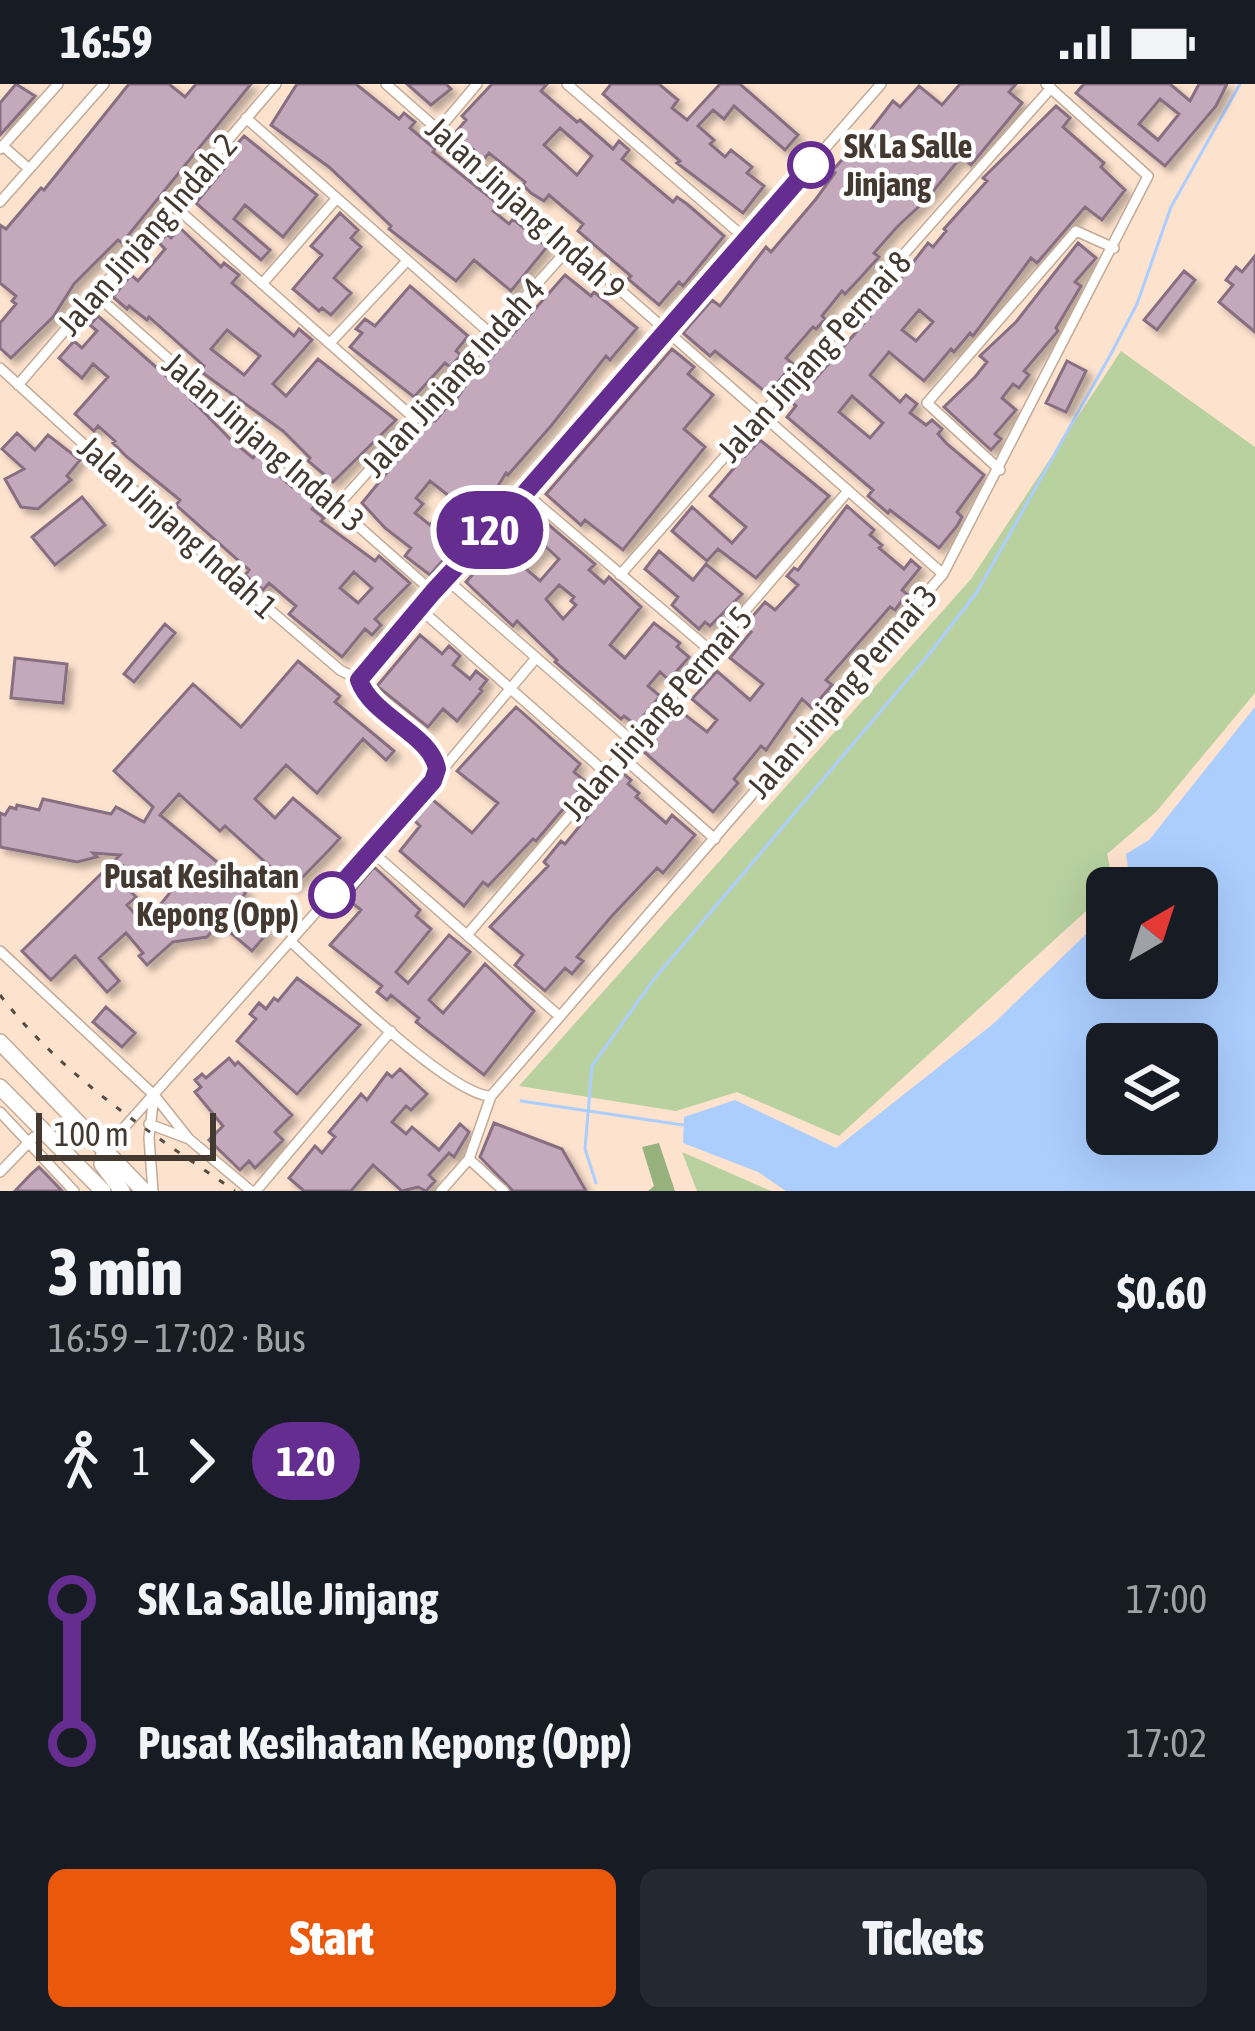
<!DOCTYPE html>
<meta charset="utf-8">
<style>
:root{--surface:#171b24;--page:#242831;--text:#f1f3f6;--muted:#9ea1a6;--accent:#ea580c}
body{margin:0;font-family:"Asap Condensed",sans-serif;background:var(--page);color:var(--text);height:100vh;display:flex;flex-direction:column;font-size:45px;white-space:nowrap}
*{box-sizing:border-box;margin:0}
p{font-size:39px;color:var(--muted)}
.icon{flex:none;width:66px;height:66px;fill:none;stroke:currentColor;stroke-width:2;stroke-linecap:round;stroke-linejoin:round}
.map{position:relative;height:1107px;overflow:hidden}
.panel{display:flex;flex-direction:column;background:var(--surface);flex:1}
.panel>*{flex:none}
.badge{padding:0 24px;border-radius:39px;font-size:42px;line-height:78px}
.needle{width:78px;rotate:39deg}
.controls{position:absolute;left:1086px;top:783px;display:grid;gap:24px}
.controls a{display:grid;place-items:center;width:132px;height:132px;border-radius:18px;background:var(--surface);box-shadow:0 12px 48px #0002;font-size:60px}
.scale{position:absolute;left:36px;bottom:30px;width:180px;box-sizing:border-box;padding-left:12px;border:6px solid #433931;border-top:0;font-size:33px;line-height:42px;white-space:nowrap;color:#433931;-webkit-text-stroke:9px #fff;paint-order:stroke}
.map>.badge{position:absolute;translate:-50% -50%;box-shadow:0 0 0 6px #fff}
.legs{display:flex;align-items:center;gap:18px;height:132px;padding:0 48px;font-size:39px}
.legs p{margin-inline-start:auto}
.headline{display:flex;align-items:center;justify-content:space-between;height:204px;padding:0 48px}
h1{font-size:66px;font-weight:800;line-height:90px}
.primary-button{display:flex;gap:24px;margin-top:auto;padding:24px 48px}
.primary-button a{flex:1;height:138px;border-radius:18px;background:var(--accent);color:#fff;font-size:48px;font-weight:800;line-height:138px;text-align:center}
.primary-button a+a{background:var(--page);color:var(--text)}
ul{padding:0 48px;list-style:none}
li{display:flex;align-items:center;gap:42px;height:144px;font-size:45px}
li i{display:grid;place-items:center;width:18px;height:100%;margin:0 15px;background:currentColor}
li i::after{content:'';width:30px;height:30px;margin:-15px;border:9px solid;border-radius:50%;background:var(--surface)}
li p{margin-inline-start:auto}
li:first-child i{background:linear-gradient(#0000 50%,currentColor 0)}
li:last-child i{background:linear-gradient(currentColor 50%,#0000 0)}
.status{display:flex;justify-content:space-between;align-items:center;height:84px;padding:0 60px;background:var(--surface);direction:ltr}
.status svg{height:33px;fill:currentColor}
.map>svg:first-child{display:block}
.green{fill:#b8d19f}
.forest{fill:#98b27e}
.water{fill:#abcefe;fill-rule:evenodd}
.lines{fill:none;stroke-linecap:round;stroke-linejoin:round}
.stream{stroke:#abcefe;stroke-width:3}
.building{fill:#c3a9bb;stroke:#876e80;stroke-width:3;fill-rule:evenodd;filter:url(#shadow)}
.minor-casing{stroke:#c3aa97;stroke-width:12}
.primary-casing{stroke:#c3aa97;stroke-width:18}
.minor{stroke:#fff;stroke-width:9}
.primary{stroke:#fff;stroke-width:15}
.rail{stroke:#574c42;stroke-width:3;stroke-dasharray:6 12;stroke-linecap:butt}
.line-1-casing{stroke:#fff;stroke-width:27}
.line-1{stroke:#662d91;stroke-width:18}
.stop-1-dot{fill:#fff;stroke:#662d91;stroke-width:6}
.labels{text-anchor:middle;stroke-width:9;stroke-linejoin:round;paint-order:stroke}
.stop-label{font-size:33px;font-weight:bold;fill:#433931;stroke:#fff;text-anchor:start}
.street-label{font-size:33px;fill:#433931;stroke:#fff}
</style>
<div class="status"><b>16:59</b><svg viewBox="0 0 49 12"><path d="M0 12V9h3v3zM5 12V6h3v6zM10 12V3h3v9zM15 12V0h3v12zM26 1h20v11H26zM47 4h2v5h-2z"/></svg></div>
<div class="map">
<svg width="1255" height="1107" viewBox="0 0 1255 1107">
<defs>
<filter id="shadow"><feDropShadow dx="5.5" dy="5.5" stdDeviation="3" flood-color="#0004"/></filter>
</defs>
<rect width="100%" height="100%" fill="#fde2ce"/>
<path class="green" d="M1121 267 1255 363V609L1156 728 1107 770 1114 802 1107 804V808L839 1052 737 1008 676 1027 519 1002 971 495Z
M682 1068 771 1107H697Z"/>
<path class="forest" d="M659 1059 675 1107H648L654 1102 642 1063Z"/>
<path class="water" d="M1255 623V1107H786L758 1088 683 1059 684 1033 735 1016 836 1064 993 940 1107 830V894H1197V804H1131L1126 770 1149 756ZM1107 960H1197V1050H1107Z"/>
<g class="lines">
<path class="stream" d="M521 1017 683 1041
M596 1099 585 1065 592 982 654 895 930 569 977 508 1112 268 1137 220 1171 123 1240 0"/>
</g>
<path class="building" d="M16 0 35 12 0 51V19Z
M129 0H169L185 13 196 0H251L122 159 118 156 74 200 53 233 11 274 0 264V239L16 220 12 217 16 212 0 199V141L6 145 41 104 44 106Z
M297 0H356L399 35 404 29 415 38 410 44 435 65 433 68 498 120 493 127 509 140 513 135 547 163 511 207 474 176 456 197 389 145 391 142 329 83 271 41Z
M407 0H446L451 5 431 21Z
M492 0H547L541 7 577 38 580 36 613 65 619 57 629 66 622 75 673 118 677 113 687 120 724 152 683 202 679 198 659 221 628 195 631 192 578 147 583 140 549 111 544 117 531 109 523 101 525 98 489 69 484 75 455 49 466 36 462 32ZM560 44 592 72 577 91 544 61Z
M611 0H659L678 16 672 24 687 36 720 0H740L798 51 785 66 734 22 724 35 713 26 698 42 714 56 710 60 725 73 731 66 752 83 747 89 764 102 743 129 677 79 680 77 603 10Z
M960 0H1016L1009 8 1022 19 971 81 961 73 926 116 897 143 874 169 879 173 860 194 845 210 842 207 822 232 825 235 816 245 813 243 786 274 793 280 768 310 715 267 710 272 683 249 712 216 720 222 766 163 771 168 816 115 835 89 832 87 849 68 852 70 893 17 900 23 919 2 942 21Z
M1084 0H1170L1190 17 1199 0H1227L1216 22 1165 82 1076 9ZM1160 15 1179 30 1158 56 1139 40Z
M1056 22 1070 34 1063 43 1104 79 1101 83 1125 106 1102 136 1085 123 1037 179 1031 174 973 252 970 249 954 268 951 265 924 297 889 268 870 291 900 318 906 311 917 320 910 329 926 341 932 336 942 345 938 350 947 360 984 391 957 428 962 433 957 442 939 464 890 426 888 429 868 412 873 406 787 333 796 322 788 315 798 303 804 308 871 231 878 220 874 217 882 208 887 212 928 159 933 163 946 147 944 145 987 97 983 94ZM919 226 933 238 916 257 902 246ZM852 312 883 339 870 354 839 328Z
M244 52 317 111 283 153 245 121 234 135 270 166 261 176 196 119 224 85 219 81Z
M340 129 358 146 351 154 361 163 334 194 351 209 331 231 322 224 319 227 293 205 322 171 311 162Z
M180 144 221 183 224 179 239 191 232 199 294 252 299 245 312 256 273 300 286 312 318 275 396 336 333 398 308 377 310 374 283 347 200 287 204 282 149 233 147 236 129 222 127 225 113 213 131 191 138 197 165 165 159 159 167 150 171 154ZM227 246 260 272 244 291 211 265Z
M1078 159 1096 174 1075 198 1081 202 1056 244 1058 247 1024 287 1029 291 1019 304 1013 300 1002 314 1016 326 995 350 1001 355 991 366 944 323 975 293 987 278 980 272 1016 238Z
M1255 172V248L1219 218 1233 201 1226 196 1236 183 1242 188Z
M1184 187 1195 196 1157 246 1144 236Z
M565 191 591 212 594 208 637 244 610 276 606 272 551 342 508 391 506 389 478 435 470 429 458 443 466 450 430 491 405 472 411 464 385 444 362 419 422 346 419 344 429 333 435 337 447 323 442 319 452 308 458 313 475 286 478 289 502 261 498 258 507 247 512 251ZM430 397 449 412 441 421 444 424 430 441 415 429 423 420 416 414Z
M410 202 468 252 456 267 461 271 450 283 445 279 414 313 350 263 362 249 356 245 365 235 375 242Z
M98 232 180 304 231 356 253 374 259 367 271 377 267 381 292 403 296 399 307 409 305 412 316 420 312 425 324 434 321 437 375 477 379 472 410 499 375 535 381 541 372 551 365 545 342 573 289 530 296 522 269 499 263 506 245 491 249 486 176 421 180 416 127 373 113 359 115 357 98 342 94 347 75 330 108 293 93 280 82 294 59 274 74 257 82 264 97 247 90 241ZM354 488 372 504 358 519 340 504Z
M672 265 694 283 688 290 713 311 684 345 705 363 623 466 585 436 581 441 546 410Z
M1067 277 1086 287 1066 328 1046 319Z
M17 349 35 366 48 351 80 376 67 392 71 396 38 425 21 423 5 395 24 385 2 365Z
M760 356 829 412 756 494 718 465 707 477 672 447 692 423 732 459 746 443 710 412 734 384 730 380 741 368 745 372Z
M82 413 105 441 55 481 32 453Z
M847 422 874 446 870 451 882 461 879 464 904 485 911 476 920 484 902 506 907 510 895 526 890 523 826 596 832 601 812 624 802 615 766 666 761 662 734 695 738 699 713 728 643 667 670 635 667 632 675 623 707 648 717 636 692 615 717 587 750 616 763 600 730 574 751 548 744 542 765 518 775 526 798 501 787 492 794 484 798 486Z
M530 425 595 480 589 486 604 499 609 493 641 523 610 561 625 574 654 539 680 559 677 563 689 573 669 596 660 588 648 602 660 612 636 641 624 632 621 635 555 578 557 576 517 537 513 542 466 498ZM546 463 559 475 540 497 526 485ZM559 501 574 513 571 517 576 521 563 535 546 515Z
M659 467 693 496 706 480 742 510 710 542 705 538 699 545 672 521 678 513 645 485Z
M165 540 175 549 134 598 124 590Z
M420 551 442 570 449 562 460 572 453 581 470 595 476 587 487 596 480 605 482 607 457 637 443 625 428 643 377 602Z
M15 574 67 580 63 619 11 614Z
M298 577 340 612 335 618 394 667 386 676 363 655 317 709 286 681 255 715 275 734 293 714 340 754 330 765 293 803 225 742 220 747 179 710 160 731 239 796 237 799 247 807 241 815 269 847 252 867 219 839 207 853 173 858 147 881 139 872 143 869 126 849 99 874 119 897 107 908 75 872 51 896 22 867 107 784 136 813 127 821 141 837 146 833 148 836 177 800 162 787 157 791 147 785 142 791 114 777 120 771 93 769 97 773 77 778 0 763V729L5 731 10 723 16 725 17 721 39 726 43 715 111 730 116 723 144 738 153 723 114 687 193 600 241 643Z
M516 623 580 680 574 688 586 698 536 757 533 755 488 802 483 798 464 822 400 767 420 742 414 736 432 715 472 749 498 719 457 687Z
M620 687 631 696 628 700 639 709 636 713 666 739 672 731 695 751 663 789 657 784 611 833 577 873 583 877 572 890 565 884 545 907 515 881 523 871 490 843 548 782 544 778 561 757 565 760 592 727 588 724Z
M374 783 420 826 416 832 431 845 396 888 408 899 449 851 470 868 429 916 443 929 485 880 534 927 484 991 416 938 419 934 391 911 387 916 377 908 382 902 330 861 361 826 347 815Z
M297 894 360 941 297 1010 237 957 256 935 250 930 259 919 266 925 274 914 278 917Z
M106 923 135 949 122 963 93 938Z
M229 974 235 981 238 978 292 1031 275 1048 283 1056 255 1084 249 1077 240 1086 209 1056 223 1042 195 1008 201 1003 195 996 202 990 206 994Z
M400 985 427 1010 411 1026 406 1022 392 1038 406 1050 412 1043 439 1066 460 1040 469 1048 454 1073 449 1069 429 1091 435 1097 426 1107 418 1103 402 1107 373 1081 351 1107H304L289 1094 315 1062 322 1069 335 1053 329 1048 361 1010 367 1016 387 989 392 993Z
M494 1039 562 1065 586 1107H513L480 1073Z
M39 1083 62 1107H15L31 1090Z"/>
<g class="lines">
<defs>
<path id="minor" d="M386 0 943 490
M567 0 746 155
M246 34 491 250
M438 46 477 0
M3 62 29 85
M0 65 58 0
M0 118 104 0
M172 120 415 335
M262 200 337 114
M94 209 433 508
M330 259 407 177
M0 284 194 461 340 586 359 596
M18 301 276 0
M1000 386 927 319 1076 147 1114 164
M525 409 711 567
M337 422 570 163
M620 491 1051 4
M445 494 632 657
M419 524 605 688
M359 596 433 508 525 409 881 0
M359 596 369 615 431 669 437 677 435 690
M620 671 715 755
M371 767 558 931
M467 851 848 407
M290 857C326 889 450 1012 491 1012
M0 867 154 1011 189 1055 251 1107
M0 1028 74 1107
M149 1040 189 1055
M105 1065 433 697 536 574
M469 1075 504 1107
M0 1088 34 1053
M153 1107 149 1054 154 1011
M256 1107 391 947
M441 1107 469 1075 491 1012 943 490 1148 92 1046 0"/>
<path id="primary" d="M0 958 144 1107
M0 1003 103 1107
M105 1065 102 1080 122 1107"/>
</defs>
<use href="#minor" class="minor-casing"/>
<use href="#primary" class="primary-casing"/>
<use href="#minor" class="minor"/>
<use href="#primary" class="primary"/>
<path class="rail" d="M0 911C63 993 151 1049 235 1107"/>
</g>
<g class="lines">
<defs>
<path id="line-1" d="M332 811 433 697 437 685C431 650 372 633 359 596L433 508 525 409 811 81"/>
</defs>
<use href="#line-1" class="line-1-casing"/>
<use href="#line-1" class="line-1"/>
</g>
<g class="stop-1-dot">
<circle cx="811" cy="81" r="21"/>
<circle cx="332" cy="811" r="21"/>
</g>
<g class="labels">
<g class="stop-label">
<text x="844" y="74">SK La Salle<tspan x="844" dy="38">Jinjang</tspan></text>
<text x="299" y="804" text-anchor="end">Pusat Kesihatan<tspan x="299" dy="38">Kepong (Opp)</tspan></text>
</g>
<g class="street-label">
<text transform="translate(526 124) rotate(42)" y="12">Jalan Jinjang Indah 9</text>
<text transform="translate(147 150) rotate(-49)" y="12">Jalan Jinjang Indah 2</text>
<text transform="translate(814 272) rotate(-48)" y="12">Jalan Jinjang Permai 8</text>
<text transform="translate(453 293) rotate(-48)" y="12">Jalan Jinjang Indah 4</text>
<text transform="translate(264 358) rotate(41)" y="12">Jalan Jinjang Indah 3</text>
<text transform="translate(178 443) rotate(42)" y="12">Jalan Jinjang Indah 1</text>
<text transform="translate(842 607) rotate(-49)" y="12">Jalan Jinjang Permai 3</text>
<text transform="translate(657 629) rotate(-49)" y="12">Jalan Jinjang Permai 5</text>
</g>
</g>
</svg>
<div class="controls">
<a><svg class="needle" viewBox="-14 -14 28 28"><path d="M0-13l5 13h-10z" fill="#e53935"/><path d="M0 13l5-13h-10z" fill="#9ea1a6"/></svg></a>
<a><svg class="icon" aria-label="layers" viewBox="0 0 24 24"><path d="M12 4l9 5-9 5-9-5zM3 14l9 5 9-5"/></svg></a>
</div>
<div class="scale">100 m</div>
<b class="badge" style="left:490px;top:446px;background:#662d91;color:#fff">120</b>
</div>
<section class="panel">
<div class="headline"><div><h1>3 min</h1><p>16:59 – 17:02 · Bus</p></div><b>$0.60</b></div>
<div class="legs"><svg class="icon" aria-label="walk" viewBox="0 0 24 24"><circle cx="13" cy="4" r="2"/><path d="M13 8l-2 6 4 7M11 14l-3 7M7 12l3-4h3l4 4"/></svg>1<svg class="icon" aria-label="forward" viewBox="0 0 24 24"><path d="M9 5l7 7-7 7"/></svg><b class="badge" style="background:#662d91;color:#fff">120</b></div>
<ul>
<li><i style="color:#662d91"></i><b>SK La Salle Jinjang</b><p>17:00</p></li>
<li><i style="color:#662d91"></i><b>Pusat Kesihatan Kepong (Opp)</b><p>17:02</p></li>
</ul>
<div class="primary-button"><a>Start</a><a>Tickets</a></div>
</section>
